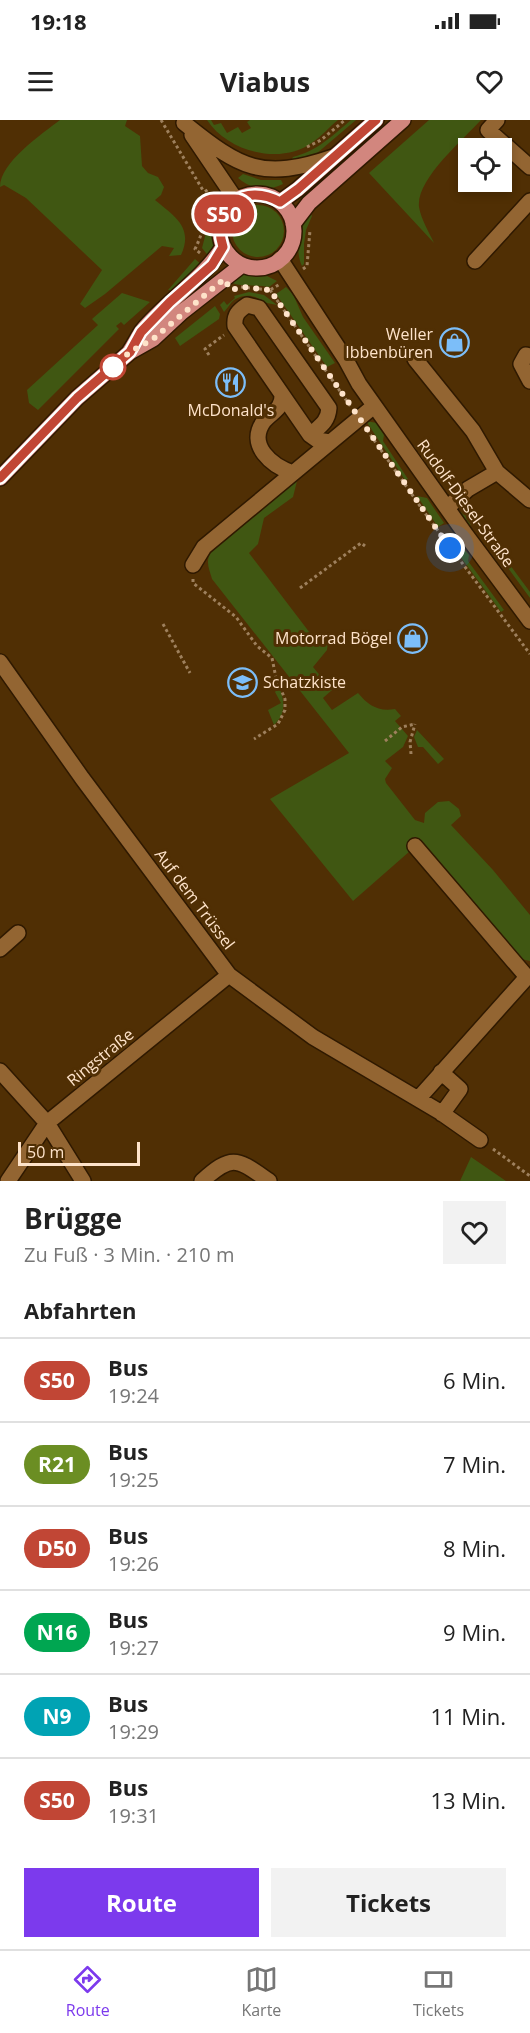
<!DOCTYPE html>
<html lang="de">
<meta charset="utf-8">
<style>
:root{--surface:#fff;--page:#f2f2f2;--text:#222;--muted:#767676;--line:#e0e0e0;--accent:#7c3aed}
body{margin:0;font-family:"Open Sans",sans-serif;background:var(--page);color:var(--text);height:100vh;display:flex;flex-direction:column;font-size:22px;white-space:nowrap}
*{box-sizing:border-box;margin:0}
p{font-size:20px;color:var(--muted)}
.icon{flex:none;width:33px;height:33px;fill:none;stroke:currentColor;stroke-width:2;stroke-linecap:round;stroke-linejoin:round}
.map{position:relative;height:1061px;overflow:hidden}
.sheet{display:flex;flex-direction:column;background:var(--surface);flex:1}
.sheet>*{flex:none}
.badge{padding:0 12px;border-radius:20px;font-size:21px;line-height:39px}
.tools{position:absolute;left:458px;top:18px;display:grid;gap:12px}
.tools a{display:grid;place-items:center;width:54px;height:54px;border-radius:0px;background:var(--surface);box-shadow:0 3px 9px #0003;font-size:30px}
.scale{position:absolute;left:18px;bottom:15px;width:122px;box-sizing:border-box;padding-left:6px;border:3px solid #fee3ca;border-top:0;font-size:16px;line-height:21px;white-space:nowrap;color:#fee3ca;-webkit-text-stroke:4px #502f04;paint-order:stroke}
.you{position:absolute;width:30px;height:30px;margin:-15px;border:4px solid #fff;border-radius:50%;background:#1a73e8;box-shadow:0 0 0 9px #1a73e833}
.map>.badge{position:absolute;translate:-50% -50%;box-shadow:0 0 0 3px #fff}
h2{padding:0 24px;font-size:22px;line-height:54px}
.round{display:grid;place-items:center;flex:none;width:63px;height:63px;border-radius:0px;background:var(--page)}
.head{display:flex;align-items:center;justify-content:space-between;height:102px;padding:0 24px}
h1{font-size:28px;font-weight:700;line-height:45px}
.action{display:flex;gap:12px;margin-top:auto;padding:12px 24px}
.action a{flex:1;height:69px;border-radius:0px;background:var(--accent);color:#fff;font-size:24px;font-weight:700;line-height:69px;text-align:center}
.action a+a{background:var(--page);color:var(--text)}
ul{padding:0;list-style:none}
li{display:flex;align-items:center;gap:18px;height:84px;padding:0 24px;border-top:2px solid var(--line)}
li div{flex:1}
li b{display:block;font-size:22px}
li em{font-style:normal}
li .badge{min-width:66px;font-weight:700;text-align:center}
.status{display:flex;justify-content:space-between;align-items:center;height:42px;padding:0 30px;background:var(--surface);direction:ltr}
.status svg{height:16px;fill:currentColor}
header{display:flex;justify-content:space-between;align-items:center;height:78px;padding:0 24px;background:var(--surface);font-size:27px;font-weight:700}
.dock{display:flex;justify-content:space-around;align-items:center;height:84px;border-top:2px solid var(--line);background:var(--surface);font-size:16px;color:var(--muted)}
.dock a{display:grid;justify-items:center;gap:3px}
.dock .selected{color:var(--accent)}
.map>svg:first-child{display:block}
.green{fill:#405712}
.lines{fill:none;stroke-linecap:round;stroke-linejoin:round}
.minor-casing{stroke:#2f1900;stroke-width:18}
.major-casing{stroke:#2f1900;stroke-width:18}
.path{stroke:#9e805d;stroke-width:3;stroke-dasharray:3 3;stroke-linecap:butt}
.minor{stroke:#936532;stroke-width:15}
.major{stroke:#d2867e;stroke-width:15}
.line-casing{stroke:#fff;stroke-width:14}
.line{stroke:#c14635;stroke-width:9}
.walk{stroke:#fee3ca;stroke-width:6;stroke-dasharray:0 10.8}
.stop-dot{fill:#fff;stroke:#c14635;stroke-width:3}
.labels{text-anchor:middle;stroke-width:6;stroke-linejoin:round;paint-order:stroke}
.poi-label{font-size:16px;fill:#fee3ca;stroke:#502f04;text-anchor:end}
.street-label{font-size:16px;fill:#fee3ca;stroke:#502f04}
</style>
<div class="status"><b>19:18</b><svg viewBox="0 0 49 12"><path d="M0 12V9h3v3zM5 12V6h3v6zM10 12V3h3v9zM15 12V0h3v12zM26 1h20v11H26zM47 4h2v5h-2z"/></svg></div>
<header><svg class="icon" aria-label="menu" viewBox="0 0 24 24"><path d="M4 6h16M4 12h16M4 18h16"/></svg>Viabus<svg class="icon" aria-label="heart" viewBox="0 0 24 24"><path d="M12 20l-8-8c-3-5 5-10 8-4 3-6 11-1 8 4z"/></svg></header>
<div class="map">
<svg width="530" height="1061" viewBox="0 0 530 1061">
<rect width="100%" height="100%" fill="#502f04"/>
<path class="green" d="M60 0H127L125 6 140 16 142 46 148 53 158 57 164 67 161 75 155 80C174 96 194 107 181 135L169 136 174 128 162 126 105 174 85 188 80 184 102 150 26 78 4 65 0 67C0 42 42 14 60 0Z
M207 0H211L214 5 221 3 227 13 238 7 242 13 251 8 247 2 250 0H338C329 7 322 16 313 22 281 46 228 32 207 0Z
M351 0H356L316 34 309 38 291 41 293 37C317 31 332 16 351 0Z
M429 0H481C463 20 416 59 419 87 421 99 429 112 434 123L369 53Z
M243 54 261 60H281L283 64C267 72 251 69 238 58Z
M214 73 219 88 214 108 215 121 210 138 202 128 209 101 210 78Z
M232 111a26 26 0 1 1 52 0a26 26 0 1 1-52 0Z
M310 92 312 96 306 110 304 124V144L302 146C294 129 300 106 310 92Z
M195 139 203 146 176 170H168Z
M248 154H263L277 161 269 167C258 164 236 168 230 161L240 155Z
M286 167 293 174 303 197 335 243 327 247 276 174Z
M249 172 264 175 277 185 262 182C256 174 243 174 234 180 230 183 228 188 224 192L220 185 224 181 227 185 235 178 234 176Z
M122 173 150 182 124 205 121 202 116 206 119 209 38 290 29 283 27 270 98 205 92 199Z
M215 186 220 194 219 199 180 226 175 218Z
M366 301 377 303 384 315 383 321 408 359 405 360Z
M298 357 293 377 264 398 258 424 249 433 313 517 329 515 327 530 313 547 332 570 323 578 332 590 358 573C368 585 378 592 395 589L401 596 395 601 408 616 403 627 385 641 392 648 385 659 386 663 415 700 424 703 425 693 438 682 449 681 459 689 461 696 451 705 493 750 530 795V841L521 839 418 724 353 781 270 679 349 633 212 459C210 451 206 444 209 436 213 424 283 369 298 357Z
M417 376 427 378 444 403 438 407Z
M465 384 530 472V478L477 406 469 405 461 393Z
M463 428 469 435 468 441 504 490 501 492 457 432Z
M279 567C285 581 286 594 274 605L268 590 281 583 275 572Z
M417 610 444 639 438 644 423 627H418L414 617Z
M471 1037 506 1061H460Z"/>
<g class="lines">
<defs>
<path id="minor" d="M497 0 488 10 530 47
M184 3C241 49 262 61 333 37
M192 15 236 80
M280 139 346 240 359 264 466 415 530 501
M475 141 530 81
M530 236 526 235 521 244 530 261
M415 239 473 311 497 352
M282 276C282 289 272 292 264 301 246 325 272 346 293 353
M310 315C320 306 328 302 329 288L259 188 247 185C238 191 234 195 235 206L310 315 317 320 330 322
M447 388 468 369 497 352 530 380
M193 445 204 427 374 286
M0 542 82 658 229 855 313 917 440 992 480 1020
M415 726 527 857 418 979
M0 829 18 813
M0 951 47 1003 83 1061
M441 952 460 969 442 994
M8 1061 47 1003 229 855
M202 1061C233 1033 237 1039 269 1061"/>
<path id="major" d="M220 111a37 37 0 1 1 74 0a37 37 0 1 1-74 0Z
M280 82 298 69 376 0
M293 104 309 83 403 0
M130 231C134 225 138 217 142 211 167 181 202 160 223 127
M0 358 77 278 130 232 153 219 182 192 242 145"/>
</defs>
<use href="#minor" class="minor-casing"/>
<use href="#major" class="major-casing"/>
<path class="path" d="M161 0 204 72
M307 27 321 20 345 0
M200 133 195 129C205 109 206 93 204 72L209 69
M303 149 307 146 310 110
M241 167 270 170 280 164
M270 170 351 287
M209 235 205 229 224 215
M367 310 427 396 530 534
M193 459V463L236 497 257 526 272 538 276 558 285 579V590L278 604 254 619
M300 468 361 423 365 426
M163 504 190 553
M385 621 402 607 415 604
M411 634 410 622 415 604
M493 1029 530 1056"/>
<use href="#minor" class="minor"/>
<use href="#major" class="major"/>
</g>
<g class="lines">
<defs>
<path id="line" d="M0 358 77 278 130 232 141 212 170 182 212 145 223 127C210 87 245 62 280 82L298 69 376 0"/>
</defs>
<use href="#line" class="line-casing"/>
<use href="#line" class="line"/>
<path class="walk" d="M113 247 112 248 130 232 153 219 224 159 231 170 242 167 270 170 450 428"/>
</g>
<defs>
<symbol id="shop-ring" viewBox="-11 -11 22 22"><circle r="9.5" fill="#502f04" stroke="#7cbef9" stroke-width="1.5"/><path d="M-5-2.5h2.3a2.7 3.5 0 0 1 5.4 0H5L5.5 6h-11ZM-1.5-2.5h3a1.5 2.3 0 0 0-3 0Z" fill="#7cbef9"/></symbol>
<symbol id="restaurant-ring" viewBox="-11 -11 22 22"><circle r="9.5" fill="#502f04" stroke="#7cbef9" stroke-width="1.5"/><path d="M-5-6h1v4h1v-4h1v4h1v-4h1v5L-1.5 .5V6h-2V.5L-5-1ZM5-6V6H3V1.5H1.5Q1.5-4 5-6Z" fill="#7cbef9"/></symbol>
<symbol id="school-ring" viewBox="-11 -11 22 22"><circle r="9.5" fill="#502f04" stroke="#7cbef9" stroke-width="1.5"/><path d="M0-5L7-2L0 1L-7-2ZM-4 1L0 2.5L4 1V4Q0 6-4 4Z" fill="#7cbef9"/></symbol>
</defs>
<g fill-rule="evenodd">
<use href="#shop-ring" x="438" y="206" width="33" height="33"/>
<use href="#restaurant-ring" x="214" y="246" width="33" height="33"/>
<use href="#shop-ring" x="396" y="502" width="33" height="33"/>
<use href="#school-ring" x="226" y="546" width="33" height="33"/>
</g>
<circle class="stop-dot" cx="113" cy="247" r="12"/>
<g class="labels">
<g class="poi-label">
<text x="433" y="220">Weller<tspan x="433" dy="18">Ibbenbüren</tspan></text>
<text x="231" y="296" text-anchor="middle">McDonald's</text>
<text x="392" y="524">Motorrad Bögel</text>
<text x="263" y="568" text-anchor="start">Schatzkiste</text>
</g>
<g class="street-label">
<text transform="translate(466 383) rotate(54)" y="6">Rudolf-Diesel-Straße</text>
<text transform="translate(195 779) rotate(53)" y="6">Auf dem Trüssel</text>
<text transform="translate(100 937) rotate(-39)" y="6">Ringstraße</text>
</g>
</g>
</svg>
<div class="tools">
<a><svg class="icon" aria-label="locate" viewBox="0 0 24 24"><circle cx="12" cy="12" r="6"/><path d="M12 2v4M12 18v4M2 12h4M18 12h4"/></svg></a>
</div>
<div class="scale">50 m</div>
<div class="you" style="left:450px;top:428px"></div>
<b class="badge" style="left:224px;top:94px;background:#c14635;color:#fff">S50</b>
</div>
<section class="sheet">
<div class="head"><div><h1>Brügge</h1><p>Zu Fuß · 3 Min. · 210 m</p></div><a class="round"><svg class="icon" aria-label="heart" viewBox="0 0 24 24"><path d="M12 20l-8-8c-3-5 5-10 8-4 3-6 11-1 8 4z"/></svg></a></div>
<h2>Abfahrten</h2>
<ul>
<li><span class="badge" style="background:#c14635;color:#fff">S50</span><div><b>Bus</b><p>19:24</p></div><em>6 Min.</em></li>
<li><span class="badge" style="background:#6b8e23;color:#fff">R21</span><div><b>Bus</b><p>19:25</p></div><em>7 Min.</em></li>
<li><span class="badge" style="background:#c14635;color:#fff">D50</span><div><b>Bus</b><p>19:26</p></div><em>8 Min.</em></li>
<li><span class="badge" style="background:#00a651;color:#fff">N16</span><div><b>Bus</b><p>19:27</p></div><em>9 Min.</em></li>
<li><span class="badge" style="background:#00a3b4;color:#fff">N9</span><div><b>Bus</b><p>19:29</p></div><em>11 Min.</em></li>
<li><span class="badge" style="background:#c14635;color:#fff">S50</span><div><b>Bus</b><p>19:31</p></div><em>13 Min.</em></li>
</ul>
<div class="action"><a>Route</a><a>Tickets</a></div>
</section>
<nav class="dock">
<a class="selected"><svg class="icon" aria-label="directions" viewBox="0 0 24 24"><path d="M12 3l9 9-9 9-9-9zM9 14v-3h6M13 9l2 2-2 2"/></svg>Route</a>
<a><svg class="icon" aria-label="map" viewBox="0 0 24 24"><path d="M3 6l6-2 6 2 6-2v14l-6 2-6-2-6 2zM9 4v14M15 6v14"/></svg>Karte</a>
<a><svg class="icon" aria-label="tickets" viewBox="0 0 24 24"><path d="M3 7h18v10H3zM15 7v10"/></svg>Tickets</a>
</nav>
